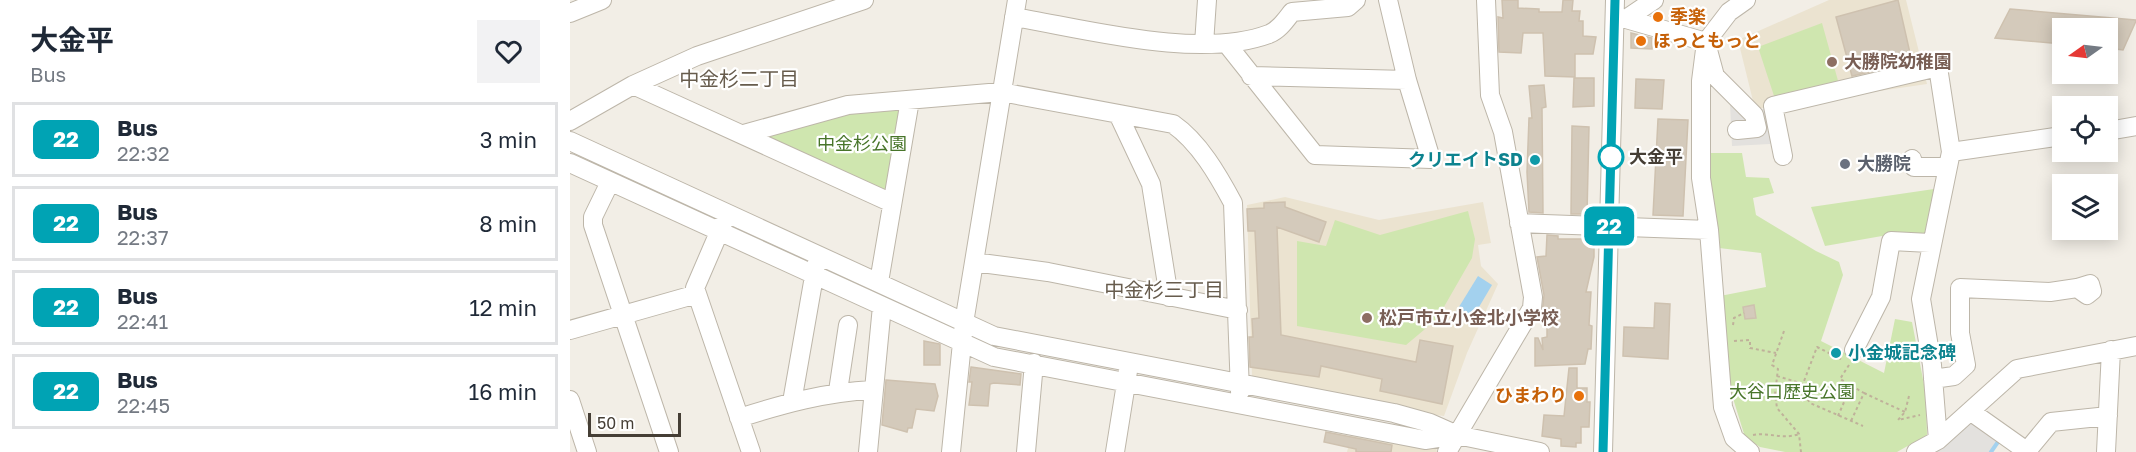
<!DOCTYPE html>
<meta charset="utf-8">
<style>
:root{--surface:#fff;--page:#f2f2f3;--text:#1f2937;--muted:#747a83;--line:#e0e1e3}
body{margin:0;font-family:"Golos Text","Noto Sans JP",sans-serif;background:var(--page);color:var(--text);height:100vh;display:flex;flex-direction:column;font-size:22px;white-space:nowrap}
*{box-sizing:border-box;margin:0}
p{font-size:20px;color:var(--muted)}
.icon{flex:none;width:33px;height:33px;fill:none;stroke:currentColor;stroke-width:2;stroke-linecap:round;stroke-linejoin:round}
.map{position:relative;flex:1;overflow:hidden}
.drawer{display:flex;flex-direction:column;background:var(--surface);width:570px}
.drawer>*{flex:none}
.badge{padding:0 12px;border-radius:9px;font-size:21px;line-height:39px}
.needle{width:39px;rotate:256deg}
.fabs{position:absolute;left:1482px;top:18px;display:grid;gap:12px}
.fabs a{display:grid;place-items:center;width:66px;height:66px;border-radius:0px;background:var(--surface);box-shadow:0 3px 15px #0003;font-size:30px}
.scale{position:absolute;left:18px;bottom:15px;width:93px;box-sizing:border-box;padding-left:6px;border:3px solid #453e35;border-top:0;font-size:16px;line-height:21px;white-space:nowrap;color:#453e35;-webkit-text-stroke:4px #fff;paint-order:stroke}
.map>.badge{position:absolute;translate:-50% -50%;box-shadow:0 0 0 3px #fff}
.round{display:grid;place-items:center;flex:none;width:63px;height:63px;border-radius:0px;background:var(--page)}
.headline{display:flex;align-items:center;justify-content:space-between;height:102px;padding:0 30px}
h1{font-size:28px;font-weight:700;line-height:45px}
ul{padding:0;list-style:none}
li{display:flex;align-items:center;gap:18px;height:75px;margin:0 12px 9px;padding:0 18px;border:3px solid var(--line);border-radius:0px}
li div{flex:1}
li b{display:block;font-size:22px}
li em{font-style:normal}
li .badge{min-width:66px;font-weight:700;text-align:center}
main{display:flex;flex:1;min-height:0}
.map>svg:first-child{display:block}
.education{fill:#ebe3d0}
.green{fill:#cfe6af}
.parking{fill:#e3e1de}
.water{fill:#a3d1ee}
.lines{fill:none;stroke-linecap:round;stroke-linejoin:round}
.stream{stroke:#a3d1ee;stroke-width:4}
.building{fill:#d4cabb;stroke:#cec1af;stroke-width:1.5}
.minor-casing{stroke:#bdb6a9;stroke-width:20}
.path{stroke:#bfb19a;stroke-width:2;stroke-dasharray:3 3;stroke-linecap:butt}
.minor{stroke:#fff;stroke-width:18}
.line-casing{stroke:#fff;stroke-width:14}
.line{stroke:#00a3b4;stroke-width:9}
.food-dot{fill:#e8710a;stroke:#fff;stroke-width:2}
.education-dot{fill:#8d6e63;stroke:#fff;stroke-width:2}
.stop-dot{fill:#fff;stroke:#00a3b4;stroke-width:3}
.culture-dot{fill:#0f9aa8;stroke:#fff;stroke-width:2}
.worship-dot{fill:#6b7280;stroke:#fff;stroke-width:2}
.labels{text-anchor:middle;stroke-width:4.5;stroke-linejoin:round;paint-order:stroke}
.food-label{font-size:18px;font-weight:bold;fill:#c56008;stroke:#fff;text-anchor:start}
.education-label{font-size:18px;font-weight:bold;fill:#785e54;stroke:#fff;text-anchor:start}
.park-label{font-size:18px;fill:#48752a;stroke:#fff}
.stop-label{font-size:18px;font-weight:bold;fill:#453e35;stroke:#fff;text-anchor:start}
.culture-label{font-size:18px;font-weight:bold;fill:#0d838f;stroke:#fff;text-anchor:end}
.worship-label{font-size:18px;font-weight:bold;fill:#5b616d;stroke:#fff;text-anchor:start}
.neighbourhood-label{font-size:20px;fill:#675c4d;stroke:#fff}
</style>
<main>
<section class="drawer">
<div class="headline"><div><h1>大金平</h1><p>Bus</p></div><a class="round"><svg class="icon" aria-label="heart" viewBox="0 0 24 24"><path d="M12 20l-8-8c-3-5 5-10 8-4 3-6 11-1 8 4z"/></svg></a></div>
<ul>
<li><span class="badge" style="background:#00a3b4;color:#fff">22</span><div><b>Bus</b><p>22:32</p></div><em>3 min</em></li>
<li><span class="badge" style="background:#00a3b4;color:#fff">22</span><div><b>Bus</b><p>22:37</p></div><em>8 min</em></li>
<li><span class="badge" style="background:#00a3b4;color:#fff">22</span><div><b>Bus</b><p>22:41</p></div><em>12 min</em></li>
<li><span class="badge" style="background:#00a3b4;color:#fff">22</span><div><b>Bus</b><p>22:45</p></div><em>16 min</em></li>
</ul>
</section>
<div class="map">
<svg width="1566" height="452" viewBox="0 0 1566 452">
<rect width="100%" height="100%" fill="#f2eee6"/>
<path class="education" d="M1259 0H1336L1357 84 1185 109 1168 40Z
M715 197 809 220 913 202 921 243 908 245 911 266 928 284 897 353 874 416 840 412 682 378 677 205Z
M782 432 866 448 867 452H777Z"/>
<path class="green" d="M1252 23 1270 88 1206 102 1188 47Z
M329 105 333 111 318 194 199 139V133L276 111Z
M1140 153H1172L1176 177 1199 178 1204 193 1183 198 1186 215 1246 251 1269 262 1273 275 1251 341 1314 373 1325 319 1342 322 1356 395 1357 435 1327 452H1215L1190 447 1175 437 1157 379 1150 296 1196 287 1191 253 1149 248 1141 185Z
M1364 189 1355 235 1312 236 1255 246 1241 207Z
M898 211 905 239 902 258 867 319 836 345 727 326V241L756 246 765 220 810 235Z"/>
<path class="parking" d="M1160 104 1173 110 1197 109 1204 139 1200 144 1162 146Z
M1402 420 1429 441 1420 452H1364Z"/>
<path class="water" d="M908 276 922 285 899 324 884 315Z"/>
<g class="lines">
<path class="stream" d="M1421 452 1430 439"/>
</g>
<path class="building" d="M932 0H948V8L969 9V12H992L993 0H1003L1002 11H1010L1009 21H1013V36L1026 37 1023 54H1005V77L975 76 973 33H953L951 53 929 52 928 17 933 18Z
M1328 0 1342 62 1282 76 1266 17Z
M1440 9 1566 20V21L1553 50 1538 48V28H1492V44L1425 38Z
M1061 33 1082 38V49L1061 48Z
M1004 78H1024V106L1003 107Z
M1066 79 1094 80 1092 109 1065 108Z
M974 85 976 107 972 108 973 213 959 212 957 172 959 118H962L959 86Z
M1088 119 1118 120 1113 216 1083 215Z
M1002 126 1019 127 1017 214H1001Z
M715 202V207L756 222 749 242 707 227 711 335 846 362 850 340 883 346 872 404 810 391 812 379 751 366 749 377 680 367 679 337H683L682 319 689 318 685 231H678L677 209 694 208V203Z
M977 235 988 236V239H1024V257L1016 292H1021L1019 325 1022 326 1021 349H1018L1015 364 965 366V338H968L973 350 972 338 977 337V314H972L974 295 967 257 976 256Z
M1085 303 1100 304 1098 359 1053 356 1054 327 1084 328Z
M1184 305 1186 318 1175 319 1173 307Z
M354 341 370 344V365H354Z
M401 367 451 374 450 385 424 383 420 384 418 406 399 405 402 382H399Z
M999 368H1007V388H1017V402H1020L1019 427H1011V443H1006V447L991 446V439L972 436 974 415 994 416Z
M316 380 365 384 368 396 364 411 346 409 342 428H338L337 432 312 425Z
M756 432 822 445 821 452H786V449L754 442Z"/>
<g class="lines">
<defs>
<path id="minor" d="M1176 0 1159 12 1136 42 1131 81V178L1139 230 1153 407 1164 438 1180 452
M0 13 32 0
M444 17C516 29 629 60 699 34 709 30 715 21 722 12L778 7 786 0
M1049 19H1056L1084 0
M1056 19 1136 42
M656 43 745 155 861 159 837 80 818 0
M634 44 637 0
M1138 50 1145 76 1184 115 1187 128 1167 130
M681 76 837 80
M63 85 322 203
M548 114 581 184 599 297
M0 121 63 85 127 56 294 0
M1538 131 1566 126
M174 134 278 105 431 92 603 124C629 142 648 175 663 203L670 392
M0 141 424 336 824 413 860 423 887 435 970 452
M1381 152 1492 136
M1213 156 1203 106 1368 67 1381 152 1351 299 1362 365 1368 440
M1342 159 1344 167H1378
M0 163 424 357 855 440 887 435
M40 182 23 217V225L99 452
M153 223 125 288 181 452
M949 223 1139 230
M404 262 478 272 668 310
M309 282 340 100
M1520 284 1522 291 1517 295 1507 288Z
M0 330 127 294
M1284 350 1311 297 1321 241 1360 243
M1363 379 1384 376 1396 365 1390 333V288L1480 292 1507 288
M268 391 278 325
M0 400 17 452
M222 402 246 265
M1400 411 1458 452
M169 418C213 404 256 392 302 390
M1457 451 1481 422 1538 416
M298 452 312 306
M381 452 394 323 447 0
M456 452 464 363
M545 452 558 371
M877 452 962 308 963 297 933 132 920 95 916 0
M1033 452 1045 0
M1346 452 1368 440 1447 369 1566 346
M1536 452 1541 350"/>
</defs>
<use href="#minor" class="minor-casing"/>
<path class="path" d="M1288 168 1328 161
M1163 325 1164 318 1174 313
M1214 331 1202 365 1208 369 1205 394 1207 408 1229 434 1231 452
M1164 341 1180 340V348L1206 353
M1271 359 1247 347 1231 389 1240 403 1293 426
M1279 365 1270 379 1294 393 1281 421
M1207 376 1230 383
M1294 393 1335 412
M1339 396 1335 412 1328 420 1350 415
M1268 416 1281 386
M1183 435C1200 432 1212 440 1229 434"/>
<use href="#minor" class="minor"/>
</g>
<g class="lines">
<defs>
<path id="line" d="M1033 452 1045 0"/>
</defs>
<use href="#line" class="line-casing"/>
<use href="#line" class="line"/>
</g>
<g class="food-dot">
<circle cx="1088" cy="17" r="6"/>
<circle cx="1071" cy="41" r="6"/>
<circle cx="1009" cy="396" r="6"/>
</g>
<g class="education-dot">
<circle cx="1262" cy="62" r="6"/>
<circle cx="797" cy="318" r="6"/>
</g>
<circle class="stop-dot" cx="1041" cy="157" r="12"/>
<g class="culture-dot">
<circle cx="965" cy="160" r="6"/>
<circle cx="1266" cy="353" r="6"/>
</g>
<circle class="worship-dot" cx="1275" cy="164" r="6"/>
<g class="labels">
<g class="food-label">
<text x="1100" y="23">季楽</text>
<text x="1083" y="47">ほっともっと</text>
<text x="997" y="402" text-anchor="end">ひまわり</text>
</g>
<g class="education-label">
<text x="1274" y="68">大勝院幼稚園</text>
<text x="809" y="324">松戸市立小金北小学校</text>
</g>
<g class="park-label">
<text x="292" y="150">中金杉公園</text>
<text x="1222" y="398">大谷口歴史公園</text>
</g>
<g class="stop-label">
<text x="1059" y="163">大金平</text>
</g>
<g class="culture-label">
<text x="953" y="166">クリエイトSD</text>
<text x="1278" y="359" text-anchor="start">小金城記念碑</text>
</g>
<g class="worship-label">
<text x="1287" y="170">大勝院</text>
</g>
<g class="neighbourhood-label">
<text x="169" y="86">中金杉二丁目</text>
<text x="594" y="297">中金杉三丁目</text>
</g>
</g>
</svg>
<div class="fabs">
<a><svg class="needle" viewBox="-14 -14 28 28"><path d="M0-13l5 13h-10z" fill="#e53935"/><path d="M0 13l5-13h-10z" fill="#747a83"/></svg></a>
<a><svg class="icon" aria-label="locate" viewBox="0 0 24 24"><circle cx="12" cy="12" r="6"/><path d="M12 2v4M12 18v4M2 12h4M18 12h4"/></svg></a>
<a><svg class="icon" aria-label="layers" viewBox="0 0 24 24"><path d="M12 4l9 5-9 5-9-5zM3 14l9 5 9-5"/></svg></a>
</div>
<div class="scale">50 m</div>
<b class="badge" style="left:1039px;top:226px;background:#00a3b4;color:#fff">22</b>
</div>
</main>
